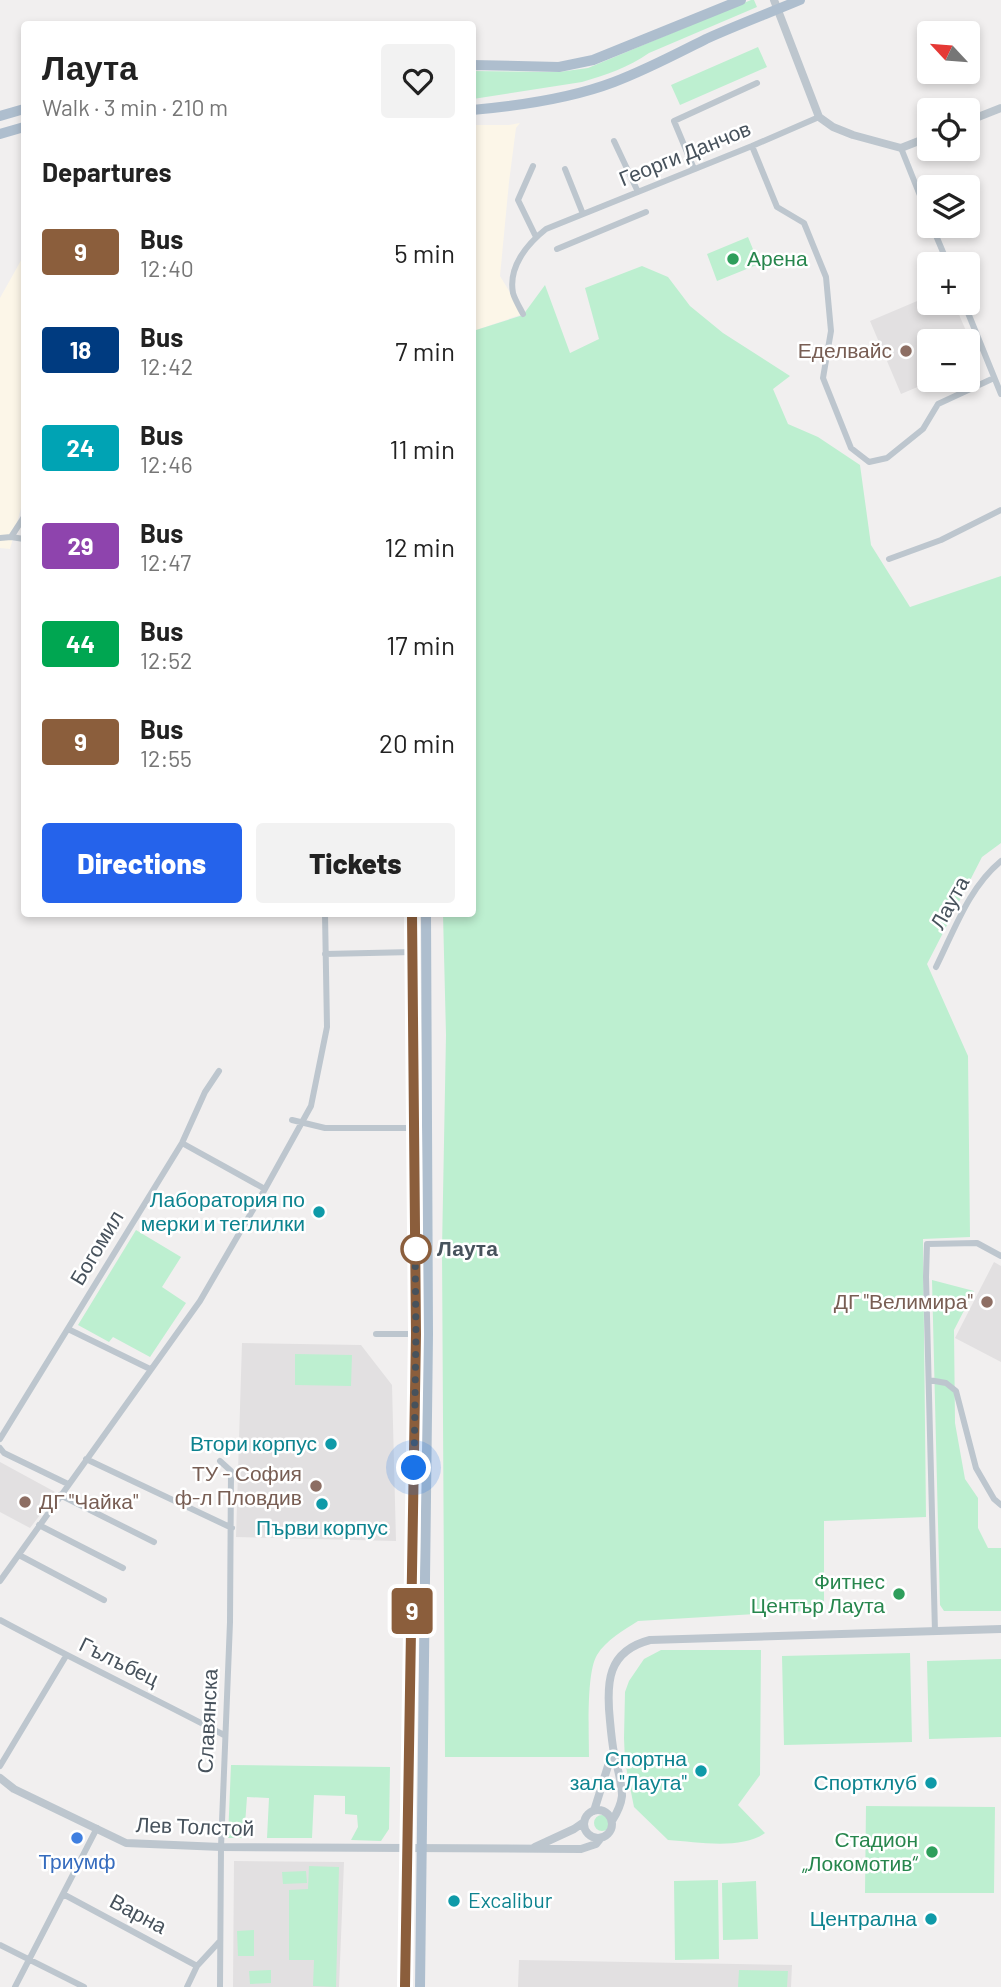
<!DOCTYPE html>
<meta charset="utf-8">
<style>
:root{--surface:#fff;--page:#f2f2f2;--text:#222;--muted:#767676;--accent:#2563eb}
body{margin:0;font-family:Barlow,sans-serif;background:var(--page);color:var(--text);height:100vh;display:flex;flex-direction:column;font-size:26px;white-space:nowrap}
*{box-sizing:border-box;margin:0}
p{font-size:23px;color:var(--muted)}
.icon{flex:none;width:38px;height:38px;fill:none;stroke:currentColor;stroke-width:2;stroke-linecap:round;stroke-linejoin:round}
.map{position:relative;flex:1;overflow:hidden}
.drawer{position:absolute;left:21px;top:21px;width:455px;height:896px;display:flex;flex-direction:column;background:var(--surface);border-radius:7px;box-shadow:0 4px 10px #0003}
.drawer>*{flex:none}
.badge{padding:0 14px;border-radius:5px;font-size:24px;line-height:46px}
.needle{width:46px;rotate:296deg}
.controls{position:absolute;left:917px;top:21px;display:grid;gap:14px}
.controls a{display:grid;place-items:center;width:63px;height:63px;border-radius:7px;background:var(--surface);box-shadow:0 4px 10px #0003;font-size:35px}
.you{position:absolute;width:35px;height:35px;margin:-18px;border:5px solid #fff;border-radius:50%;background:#1a73e8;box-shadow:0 0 0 10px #1a73e833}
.map>.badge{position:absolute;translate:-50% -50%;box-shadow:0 0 0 4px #fff}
h2{padding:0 21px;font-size:26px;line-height:63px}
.round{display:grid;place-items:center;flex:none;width:74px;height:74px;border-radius:7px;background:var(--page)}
.overview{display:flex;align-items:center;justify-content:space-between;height:119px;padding:0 21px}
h1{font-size:33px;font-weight:800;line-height:52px}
.primary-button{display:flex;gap:14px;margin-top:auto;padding:14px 21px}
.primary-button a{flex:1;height:80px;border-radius:7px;background:var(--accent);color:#fff;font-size:28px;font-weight:800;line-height:80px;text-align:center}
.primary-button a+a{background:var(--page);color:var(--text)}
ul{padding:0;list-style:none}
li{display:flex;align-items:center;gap:21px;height:98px;padding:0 21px}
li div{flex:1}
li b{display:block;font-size:26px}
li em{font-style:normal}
li .badge{min-width:77px;font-weight:700;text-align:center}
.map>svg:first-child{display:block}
.commercial{fill:#fcf6e8}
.education{fill:#e2e0e1}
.green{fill:#bdefd0}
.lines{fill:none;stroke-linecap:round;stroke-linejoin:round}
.minor{stroke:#bdc6ce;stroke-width:6}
.tertiary{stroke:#bdc6ce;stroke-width:8}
.primary{stroke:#aebece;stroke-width:10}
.line-casing{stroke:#fff;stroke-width:16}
.line{stroke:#8b5e3c;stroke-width:10}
.walk{stroke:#47525c;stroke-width:7;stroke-dasharray:0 12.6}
.leisure-dot{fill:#2e9e5b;stroke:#fff;stroke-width:2.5}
.education-dot{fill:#8d6e63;stroke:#fff;stroke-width:2.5}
.culture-dot{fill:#0f9aa8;stroke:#fff;stroke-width:2.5}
.stop-dot{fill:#fff;stroke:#8b5e3c;stroke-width:3.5}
.shop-dot{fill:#3f7fe0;stroke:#fff;stroke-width:2.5}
.labels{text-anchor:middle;stroke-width:5;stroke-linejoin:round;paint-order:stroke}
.street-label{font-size:21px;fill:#47525c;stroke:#fff}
.leisure-label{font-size:21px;fill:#27864d;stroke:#fff;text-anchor:end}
.education-label{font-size:21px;fill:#785e54;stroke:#fff;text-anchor:end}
.culture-label{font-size:21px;fill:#0d838f;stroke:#fff;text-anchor:end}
.stop-label{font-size:21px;font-weight:bold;fill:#47525c;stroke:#fff;text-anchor:start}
.shop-label{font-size:21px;fill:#366cbe;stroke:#fff}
</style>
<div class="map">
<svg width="1001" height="1987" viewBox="0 0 1001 1987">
<rect width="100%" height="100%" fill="#f1efef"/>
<path class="commercial" d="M520 123 516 128 509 182 500 276 523 314 473 331V125H509Z
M24 255V501L21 508 10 549 0 548V298Z"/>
<path class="education" d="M929 296V303H954L979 361 968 365V341H929V380H934L901 394 870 321Z
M994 1262 1001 1266V1362L955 1338Z
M242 1343 361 1345 392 1385 396 1541 236 1537Z
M0 1462 57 1493 30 1528 0 1512Z
M234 1861 344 1862 339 1987H233Z
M519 1960 792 1965 791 1987H518Z"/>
<path class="green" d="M751 0H754L757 7 649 53C629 67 606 75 582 82L473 99 472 71 559 72 588 68Z
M758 47 767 67 680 105 671 85Z
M748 237 759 264 717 281 707 254Z
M642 266 668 277 690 306 723 333 790 376 773 389 788 424 818 437 860 465 871 545 910 607 1001 576V843L982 857 927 964 968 1056 970 1237 923 1239 926 1517 824 1521V1610L638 1621C624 1630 606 1640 597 1655 586 1673 589 1734 589 1757H445L442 1249 446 1035 443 914H472L473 331 523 315 545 285 570 353 599 339 585 288Z
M136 1230 181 1257 162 1287 186 1303 150 1357 113 1337 109 1342 78 1325Z
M932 1280 974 1291 954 1330 955 1423 965 1479 978 1498V1528L988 1548H1001V1611H944L940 1605Z
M295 1354 352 1355 351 1386 295 1385Z
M661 1650H761L760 1775 738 1805 765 1833C741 1850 698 1842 668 1840L634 1807 625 1762 624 1738 625 1692 629 1681 644 1659Z
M910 1653 912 1742 784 1745 782 1656Z
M1001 1659V1737L929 1739 927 1661Z
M231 1765 390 1767 389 1829 381 1841 351 1840 358 1827 357 1815 345 1814V1796L314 1795 312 1838H267L269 1798 247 1797 244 1838H228Z
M866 1806 995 1807 994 1893H865Z
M594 1823a8 8 0 1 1 16 0a8 8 0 1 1-16 0Z
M309 1866 339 1867 336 1987 313 1986 314 1960H289V1890L308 1889Z
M306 1871 307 1883 283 1884 282 1872Z
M718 1880 719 1959 675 1960 674 1881Z
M756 1881 758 1939 723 1940 722 1883Z
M254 1930V1956H238L237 1931Z
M271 1970V1983L250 1984 249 1971Z
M739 1970 788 1971 787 1987H738Z"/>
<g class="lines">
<path class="minor" d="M614 141 638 192
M752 146 777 207 804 223 826 277 831 331 823 378 851 448 869 462 887 458 923 429 938 404 994 378
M901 148 929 218
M533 166 518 200 536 237
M565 169 583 214
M694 169 674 121 757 83
M932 226 948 264
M557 249 646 212
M964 303 1001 394
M523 314C520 308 515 300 513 293 508 267 527 244 546 229L752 146 819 117
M11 537 24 539
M0 538 11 537 24 517
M889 559 941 540 1001 510
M325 954 413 952
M936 967C954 931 969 887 1001 861
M292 1120 325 1128H414
M182 1143 265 1189
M68 1329 150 1369
M376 1334H428
M929 1380 946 1383 956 1391 976 1468 994 1499 1001 1505
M0 1439 182 1143 205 1092 219 1071
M0 1448 4 1453 68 1484
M86 1459 232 1528
M60 1495 154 1542
M39 1525 123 1568
M19 1555 104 1600
M0 1581 200 1301 265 1189 311 1106 327 1027 325 914
M0 1620C74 1660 150 1696 224 1735
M935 1632 926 1277 927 1244 977 1243 1001 1256
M0 1766 66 1656
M63 1894 197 1966
M0 1945 84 1987
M15 1987 97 1828
M187 1987 197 1966 220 1941
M220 1987 221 1847 230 1622 231 1471 220 1461"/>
<path class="tertiary" d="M774 0 819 117 833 127 853 135 901 148 929 137
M968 121 1001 108
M0 1778 14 1789 126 1843 221 1847 581 1849 596 1844 600 1839
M584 1824a14 14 0 1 1 28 0a14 14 0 1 1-28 0Z
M594 1811 612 1753
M612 1821C617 1813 621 1805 622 1796 622 1782 617 1767 614 1753 612 1743 611 1732 610 1721 606 1683 607 1651 650 1640L1001 1629
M535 1847 574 1829 584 1822"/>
<path class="primary" d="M472 65 559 67 593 60 741 0
M472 110C517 106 572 98 614 82 646 70 676 54 706 39 737 25 769 13 800 0
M0 116 24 109
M0 134 24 127
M405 1987 416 1334 412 914
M420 1987 428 1334 426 914"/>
</g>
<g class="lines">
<defs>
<path id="line" d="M405 1987 416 1334 412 914"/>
</defs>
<use href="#line" class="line-casing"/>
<use href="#line" class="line"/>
<path class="walk" d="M414 1468 416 1334 415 1237 416 1249"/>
</g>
<g class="leisure-dot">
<circle cx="733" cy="259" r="7"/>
<circle cx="899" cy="1594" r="7"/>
<circle cx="932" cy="1852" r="7"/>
</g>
<g class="education-dot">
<circle cx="906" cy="351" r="7"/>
<circle cx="987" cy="1302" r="7"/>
<circle cx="316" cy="1486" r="7"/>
<circle cx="25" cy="1502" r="7"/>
</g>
<g class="culture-dot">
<circle cx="319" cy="1212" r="7"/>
<circle cx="331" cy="1444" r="7"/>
<circle cx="322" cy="1504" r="7"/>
<circle cx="701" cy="1771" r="7"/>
<circle cx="931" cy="1783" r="7"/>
<circle cx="454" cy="1901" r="7"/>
<circle cx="931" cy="1919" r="7"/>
</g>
<circle class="stop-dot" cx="416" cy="1249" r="14"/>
<circle class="shop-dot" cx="77" cy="1838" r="7"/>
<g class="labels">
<g class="street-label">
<text transform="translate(685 154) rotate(-22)" y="7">Георги Данчов</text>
<text transform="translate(950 903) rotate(-61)" y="7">Лаута</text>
<text transform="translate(97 1248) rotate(-59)" y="7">Богомил</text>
<text transform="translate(119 1662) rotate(26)" y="7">Гълъбец</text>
<text transform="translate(208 1721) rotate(-87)" y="7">Славянска</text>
<text transform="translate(195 1827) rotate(2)" y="7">Лев Толстой</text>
<text transform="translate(138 1914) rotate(28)" y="7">Варна</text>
</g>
<g class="leisure-label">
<text x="747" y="266" text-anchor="start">Арена</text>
<text x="885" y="1589">Фитнес<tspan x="885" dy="24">Център Лаута</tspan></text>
<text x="918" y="1847">Стадион<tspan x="918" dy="24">„Локомотив“</tspan></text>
</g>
<g class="education-label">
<text x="892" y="358">Еделвайс</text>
<text x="973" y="1309">ДГ "Велимира"</text>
<text x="302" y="1481">ТУ - София<tspan x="302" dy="24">ф-л Пловдив</tspan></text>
<text x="39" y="1509" text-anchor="start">ДГ "Чайка"</text>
</g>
<g class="culture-label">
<text x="305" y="1207">Лаборатория по<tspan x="305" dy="24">мерки и теглилки</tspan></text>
<text x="317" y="1451">Втори корпус</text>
<text x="322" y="1535" text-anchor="middle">Първи корпус</text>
<text x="687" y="1766">Спортна<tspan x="687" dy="24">зала "Лаута"</tspan></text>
<text x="917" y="1790">Спортклуб</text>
<text x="468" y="1908" text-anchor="start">Excalibur</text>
<text x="917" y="1926">Централна</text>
</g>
<g class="stop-label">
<text x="437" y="1256">Лаута</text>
</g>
<g class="shop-label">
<text x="77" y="1869">Триумф</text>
</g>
</g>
</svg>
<div class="controls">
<a><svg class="needle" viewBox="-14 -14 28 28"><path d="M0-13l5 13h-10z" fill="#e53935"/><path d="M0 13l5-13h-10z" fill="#767676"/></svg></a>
<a><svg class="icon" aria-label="locate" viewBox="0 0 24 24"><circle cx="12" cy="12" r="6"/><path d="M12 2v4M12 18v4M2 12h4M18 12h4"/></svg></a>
<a><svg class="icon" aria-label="layers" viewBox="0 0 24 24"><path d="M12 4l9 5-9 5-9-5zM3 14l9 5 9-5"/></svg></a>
<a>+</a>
<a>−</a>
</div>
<div class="you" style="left:414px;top:1468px"></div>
<b class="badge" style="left:412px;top:1611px;background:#8b5e3c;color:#fff">9</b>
<section class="drawer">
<div class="overview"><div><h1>Лаута</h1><p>Walk · 3 min · 210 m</p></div><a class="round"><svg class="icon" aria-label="heart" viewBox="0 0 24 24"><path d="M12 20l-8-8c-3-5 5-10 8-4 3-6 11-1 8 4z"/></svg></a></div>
<h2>Departures</h2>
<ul>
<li><span class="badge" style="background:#8b5e3c;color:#fff">9</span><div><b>Bus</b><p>12:40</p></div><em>5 min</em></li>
<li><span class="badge" style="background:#003b80;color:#fff">18</span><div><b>Bus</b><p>12:42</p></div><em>7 min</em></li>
<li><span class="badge" style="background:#00a3b4;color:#fff">24</span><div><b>Bus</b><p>12:46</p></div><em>11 min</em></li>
<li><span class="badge" style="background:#8e44ad;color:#fff">29</span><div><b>Bus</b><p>12:47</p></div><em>12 min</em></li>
<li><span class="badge" style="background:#00a651;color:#fff">44</span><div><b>Bus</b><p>12:52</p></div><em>17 min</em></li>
<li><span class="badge" style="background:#8b5e3c;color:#fff">9</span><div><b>Bus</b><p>12:55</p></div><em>20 min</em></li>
</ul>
<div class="primary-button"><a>Directions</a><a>Tickets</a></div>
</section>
</div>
